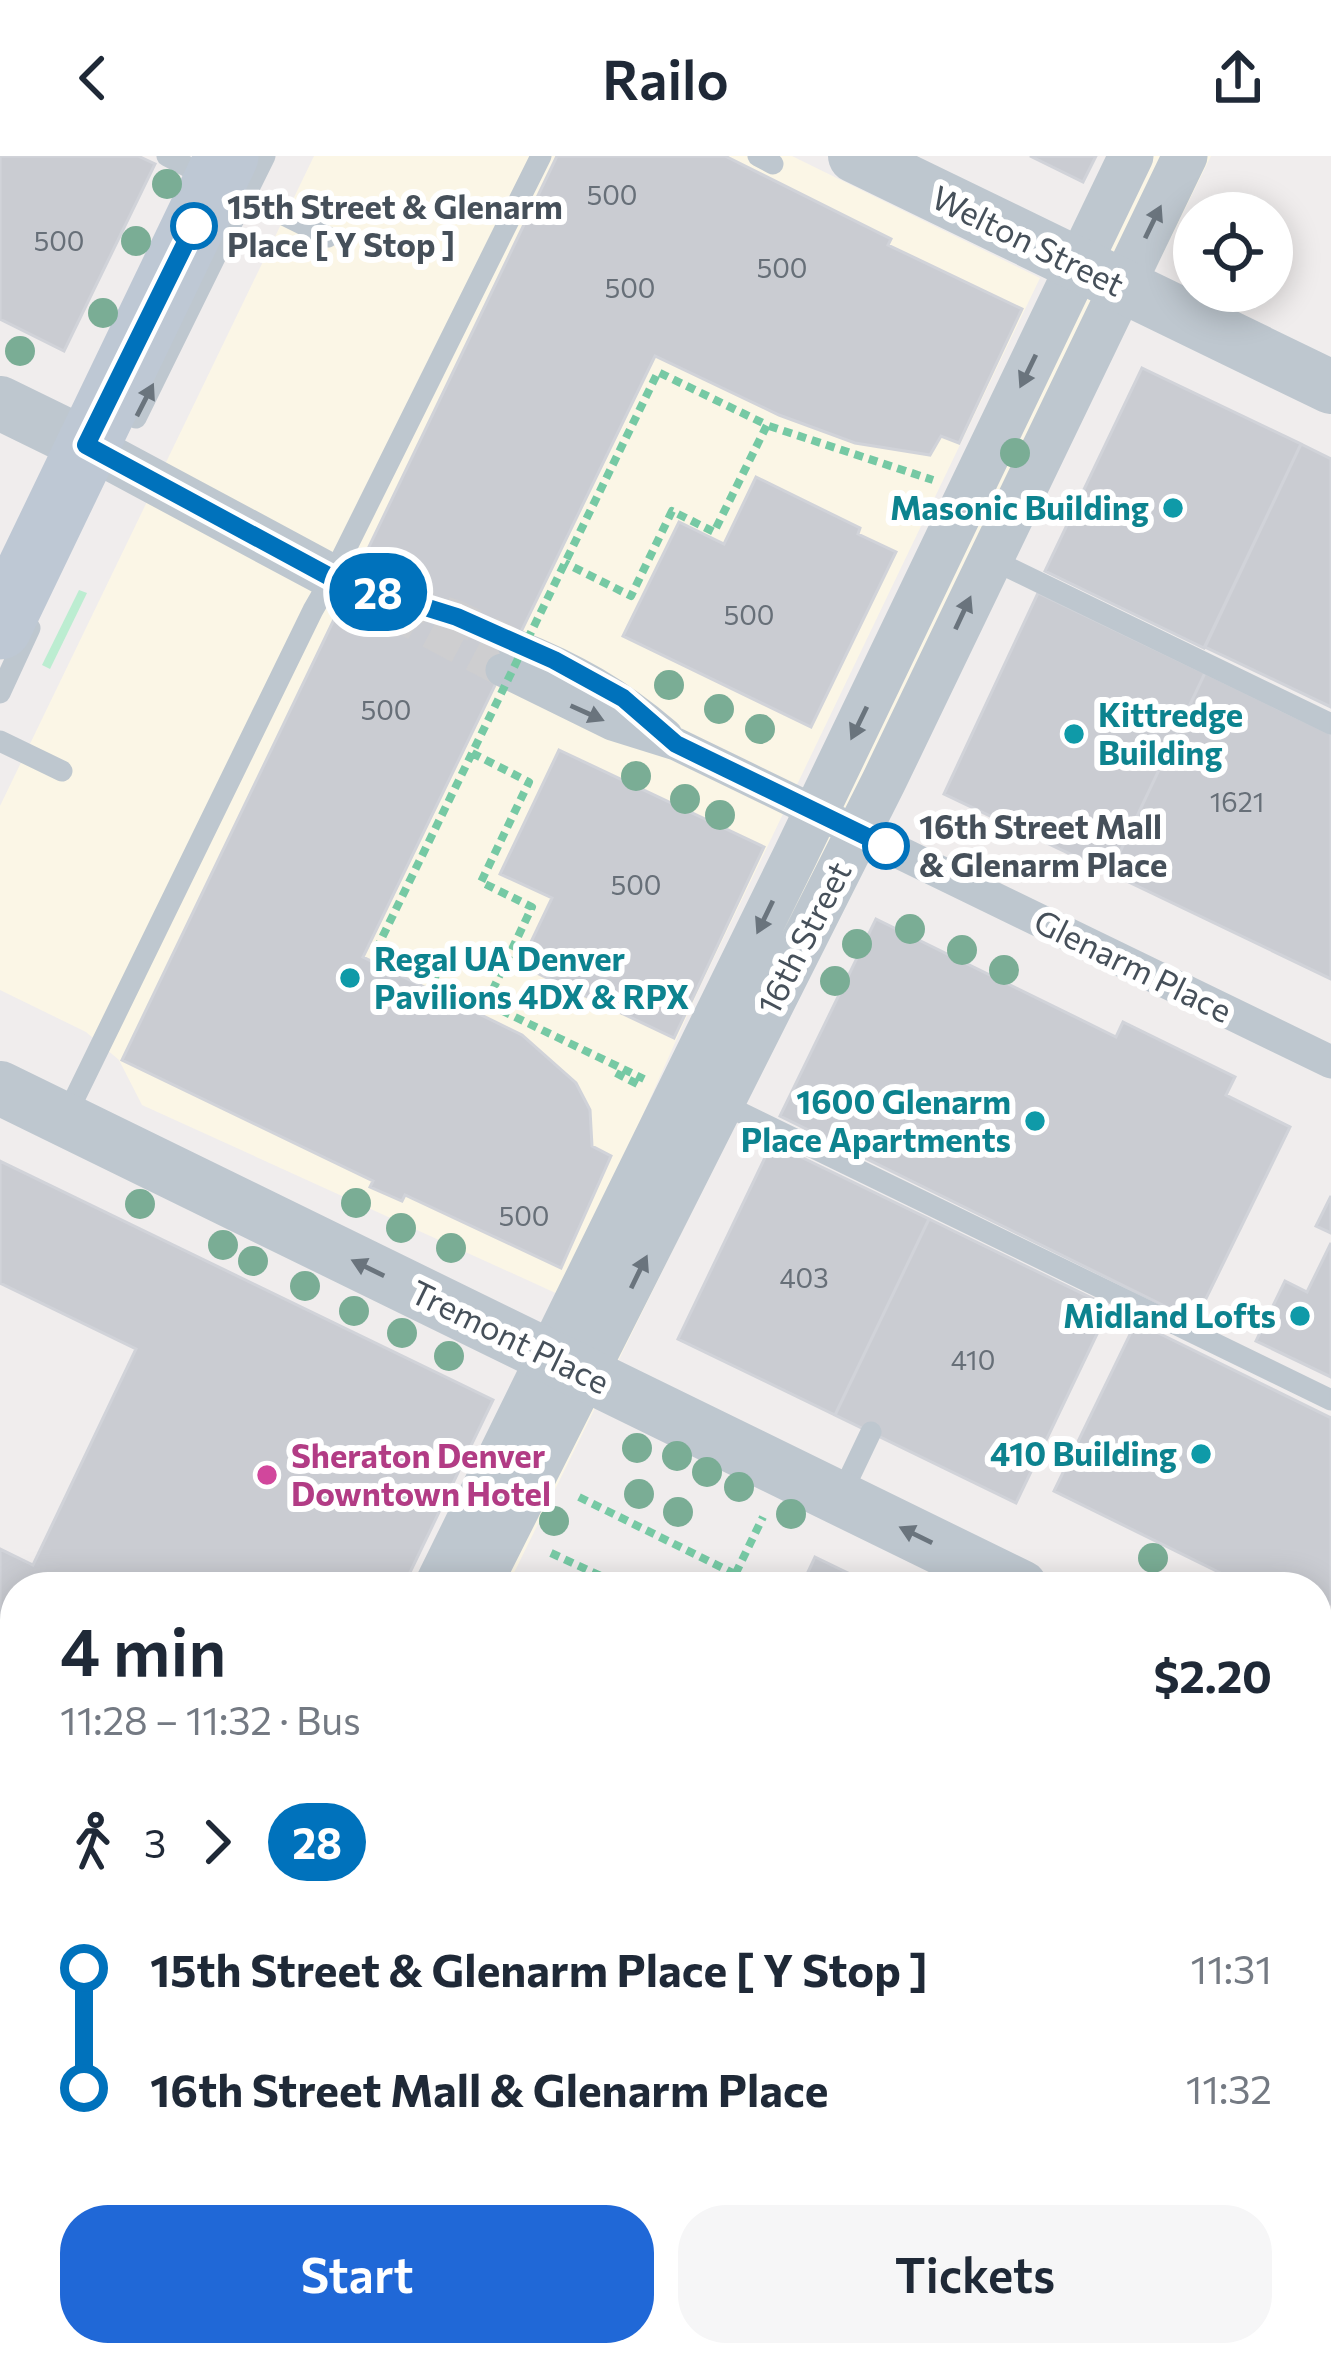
<!DOCTYPE html>
<meta charset="utf-8">
<style>
:root{--surface:#fff;--page:#f6f6f7;--text:#1f2937;--muted:#747a83;--accent:#2068d7}
body{margin:0;font-family:Commissioner,sans-serif;background:var(--page);color:var(--text);height:100vh;display:flex;flex-direction:column;font-size:45px;white-space:nowrap}
*{box-sizing:border-box;margin:0}
p{font-size:39px;color:var(--muted)}
.icon{flex:none;width:66px;height:66px;fill:none;stroke:currentColor;stroke-width:2;stroke-linecap:round;stroke-linejoin:round}
.map{position:relative;flex:1;overflow:hidden}
.sheet{position:absolute;left:0px;top:1416px;width:1332px;height:795px;display:flex;flex-direction:column;background:var(--surface);border-radius:48px 48px 0 0;box-shadow:0 6px 30px #0003}
.sheet>*{flex:none}
.badge{padding:0 24px;border-radius:39px;font-size:42px;line-height:78px}
.controls{position:absolute;left:1173px;top:36px;display:grid;gap:24px}
.controls a{display:grid;place-items:center;width:120px;height:120px;border-radius:50%;background:var(--surface);box-shadow:0 6px 30px #0003;font-size:60px}
.map>.badge{position:absolute;translate:-50% -50%;box-shadow:0 0 0 6px #fff}
.legs{display:flex;align-items:center;gap:18px;height:132px;padding:0 60px;font-size:39px}
.legs p{margin-inline-start:auto}
.overview{display:flex;align-items:center;justify-content:space-between;height:204px;padding:0 60px}
h1{font-size:66px;font-weight:600;line-height:90px}
.action{display:flex;gap:24px;margin-top:auto;padding:24px 60px}
.action a{flex:1;height:138px;border-radius:48px;background:var(--accent);color:#fff;font-size:48px;font-weight:600;line-height:138px;text-align:center}
.action a+a{background:var(--page);color:var(--text)}
ul{padding:0 60px;list-style:none}
li{display:flex;align-items:center;gap:42px;height:120px;font-size:45px}
li i{display:grid;place-items:center;width:18px;height:100%;margin:0 15px;background:currentColor}
li i::after{content:'';width:30px;height:30px;margin:-15px;border:9px solid;border-radius:50%;background:var(--surface)}
li p{margin-inline-start:auto}
li:first-child i{background:linear-gradient(#0000 50%,currentColor 0)}
li:last-child i{background:linear-gradient(currentColor 50%,#0000 0)}
header{display:flex;justify-content:space-between;align-items:center;height:156px;padding:0 60px;background:var(--surface);font-size:54px;font-weight:600}
.map>svg:first-child{display:block}
.commercial{fill:#fbf6e6}
.green{fill:#bcedd1}
.building{fill:#caccd2;stroke:#d1d3d9;stroke-width:3}
.lines{fill:none;stroke-linecap:round;stroke-linejoin:round}
.pedestrian-tunnel{stroke:#ceced0;stroke-width:33;stroke-dasharray:33 16;stroke-linecap:butt}
.path{stroke:#76c9a4;stroke-width:8;stroke-dasharray:9 6;stroke-linecap:butt}
.service{stroke:#bec7cf;stroke-width:21}
.pedestrian{stroke:#bec7cf;stroke-width:33}
.minor{stroke:#bec7cf;stroke-width:45}
.tertiary{stroke:#bec7cf;stroke-width:54}
.secondary{stroke:#bec8d4;stroke-width:63}
.primary{stroke:#aebbcb;stroke-width:66}
.path-bridge{stroke:#76c9a4;stroke-width:8;stroke-dasharray:9 6;stroke-linecap:butt}
.tree{fill:#7aad95}
.oneway{fill:#6a747d}
.line-1-casing{stroke:#fff;stroke-width:27}
.line-1{stroke:#0072bc;stroke-width:18}
.stop-1-dot{fill:#fff;stroke:#0072bc;stroke-width:6}
.culture-dot{fill:#0f9aa8;stroke:#fff;stroke-width:4.5}
.hotel-dot{fill:#d1479c;stroke:#fff;stroke-width:4.5}
.labels{text-anchor:middle;stroke-width:12;stroke-linejoin:round;paint-order:stroke}
.number-label{font-size:27px;fill:#676f78}
.stop-label{font-size:33px;font-weight:bold;fill:#46505a;stroke:#fff;text-anchor:start}
.street-label{font-size:33px;fill:#46505a;stroke:#fff}
.culture-label{font-size:33px;font-weight:bold;fill:#0d838f;stroke:#fff;text-anchor:end}
.hotel-label{font-size:33px;font-weight:bold;fill:#b23c85;stroke:#fff;text-anchor:start}
</style>
<header><svg class="icon" aria-label="back" viewBox="0 0 24 24"><path d="M15 5l-7 7 7 7"/></svg>Railo<svg class="icon" aria-label="share" viewBox="0 0 24 24"><path d="M12 15V3M7 8l5-5 5 5M5 13v7h14v-7"/></svg></header>
<div class="map">
<svg width="1331" height="2209" viewBox="0 0 1331 2209">
<rect width="100%" height="100%" fill="#f0eded"/>
<path class="commercial" d="M314 0H792L1040 122 699 833 604 1046 1114 0H1211L507 1431H419L560 1139 142 949 119 904 86 876 0 834V650Z
M1331 1674V2036L1317 2041V1703Z"/>
<path class="green" d="M79 434 87 437 50 513 42 509Z"/>
<path class="building" d="M0 0H138L155 8 64 195 0 163Z
M557 0H725L891 83 888 89 1022 153 959 287 941 280 930 299 855 287 779 259 655 200 363 801 522 879 576 927 590 954 592 990 611 1000 561 1112 405 1039 402 1045 370 1031 373 1025 122 904Z
M1030 0H1096L1083 26Z
M1142 212 1301 288 1204 492 1045 415Z
M1301 288 1331 303V551L1205 491Z
M756 321 860 372 858 378 896 396 811 571 623 480 679 366 724 388Z
M1038 437 1205 517 1110 717 944 638Z
M1205 517 1331 578V823L1110 717Z
M559 594 764 691 674 882 520 809 552 742 500 718Z
M876 763 1116 881 1123 866 1235 921 1226 939 1290 971 1195 1165 780 960Z
M772 987 929 1063 835 1259 678 1183Z
M0 1005 493 1244 403 1431H15V1531L0 1524V1393L33 1409 136 1193 0 1127Z
M1331 1040V1077L1316 1070Z
M929 1063 1110 1151 1016 1347 835 1259Z
M1331 1087V1221L1256 1185 1285 1125 1307 1136Z
M1136 1166 1331 1262V1445L1321 1466 1317 1464V1431H1249L1054 1335Z
M815 1401 877 1431H801Z
M0 1679 15 1686V1776L0 1769Z
M1331 1766V1985L1317 1990V1794Z
M0 1772 15 1779V1953L0 1945Z
M0 1948 15 1955V2125L0 2118Z
M0 2120 15 2128V2196H34L28 2209 0 2198Z
M1331 2179V2209H1265L1263 2202 1281 2196H1317V2184Z
M191 2196H421L415 2209H185Z
M552 2196H683L678 2209H578Z"/>
<g class="lines">
<path class="pedestrian-tunnel" d="M351 427 457 461 514 489
M387 453 502 514"/>
<path class="path" d="M769 270 933 324
M376 794 486 848
M488 848 644 923
M616 917 641 930
M579 1341 735 1418
M551 1397 625 1431
M729 1431 763 1361
M533 2196 560 2209
M430 2209 436 2196
M694 2209 700 2196"/>
<path class="service" d="M167 0 209 22
M758 0 773 8
M237 36 328 81
M136 262 265 0
M989 402 1331 568
M0 537 30 472
M0 585 62 615
M721 947 1331 1244
M65 962 313 454 332 421 541 0
M840 1341 871 1276
M1317 1569 1331 1544"/>
<path class="pedestrian" d="M514 489C573 512 618 538 666 579
M502 514 612 568 676 588 1331 906"/>
<path class="minor" d="M86 289 332 421
M436 1431 794 702 1131 0
M478 1431 884 625 1185 0
M55 2209 61 2196
M103 2209 109 2196"/>
<path class="tertiary" d="M855 0 1331 231
M0 247 86 289
M0 932 1021 1431
M0 1606 15 1613"/>
<path class="secondary" d="M0 472 227 0
M1317 1638 1331 1609"/>
<path class="primary" d="M1317 2095 1331 2090
M892 2209 899 2196
M989 2209 1026 2196"/>
<path class="path-bridge" d="M472 597 529 626 481 726 532 751 486 848
M376 794 658 216 767 269 714 376 672 355 631 440 565 407"/>
</g>
<g class="tree">
<circle cx="167" cy="28" r="15"/>
<circle cx="136" cy="85" r="15"/>
<circle cx="103" cy="157" r="15"/>
<circle cx="20" cy="195" r="15"/>
<circle cx="1015" cy="297" r="15"/>
<circle cx="669" cy="529" r="15"/>
<circle cx="719" cy="553" r="15"/>
<circle cx="760" cy="573" r="15"/>
<circle cx="636" cy="620" r="15"/>
<circle cx="685" cy="643" r="15"/>
<circle cx="720" cy="659" r="15"/>
<circle cx="910" cy="773" r="15"/>
<circle cx="857" cy="788" r="15"/>
<circle cx="962" cy="794" r="15"/>
<circle cx="1004" cy="814" r="15"/>
<circle cx="835" cy="825" r="15"/>
<circle cx="356" cy="1047" r="15"/>
<circle cx="140" cy="1048" r="15"/>
<circle cx="401" cy="1072" r="15"/>
<circle cx="223" cy="1089" r="15"/>
<circle cx="451" cy="1092" r="15"/>
<circle cx="253" cy="1105" r="15"/>
<circle cx="305" cy="1130" r="15"/>
<circle cx="354" cy="1155" r="15"/>
<circle cx="402" cy="1177" r="15"/>
<circle cx="449" cy="1200" r="15"/>
<circle cx="637" cy="1292" r="15"/>
<circle cx="677" cy="1300" r="15"/>
<circle cx="707" cy="1316" r="15"/>
<circle cx="739" cy="1331" r="15"/>
<circle cx="639" cy="1338" r="15"/>
<circle cx="678" cy="1356" r="15"/>
<circle cx="791" cy="1358" r="15"/>
<circle cx="554" cy="1365" r="15"/>
<circle cx="1153" cy="1402" r="15"/>
</g>
<defs><path id="oneway-solid" d="M-6-.8H1V-3.2L6.5 0L1 3.2V.8H-6Z" transform="scale(3)"/></defs>
<g class="oneway">
<use href="#oneway-solid" transform="translate(1153 66) rotate(-64)"/>
<use href="#oneway-solid" transform="translate(1028 215) rotate(116)"/>
<use href="#oneway-solid" transform="translate(145 244) rotate(-63)"/>
<use href="#oneway-solid" transform="translate(963 457) rotate(-65)"/>
<use href="#oneway-solid" transform="translate(587 557) rotate(24)"/>
<use href="#oneway-solid" transform="translate(859 567) rotate(116)"/>
<use href="#oneway-solid" transform="translate(765 761) rotate(116)"/>
<use href="#oneway-solid" transform="translate(368 1112) rotate(-154)"/>
<use href="#oneway-solid" transform="translate(639 1116) rotate(-64)"/>
<use href="#oneway-solid" transform="translate(916 1379) rotate(-154)"/>
</g>
<g class="lines">
<defs>
<path id="line-1" d="M194 70 86 289 332 422 457 461 554 504 623 542 676 588 886 690"/>
</defs>
<use href="#line-1" class="line-1-casing"/>
<use href="#line-1" class="line-1"/>
</g>
<g class="stop-1-dot">
<circle cx="194" cy="70" r="21"/>
<circle cx="886" cy="690" r="21"/>
</g>
<g class="culture-dot">
<circle cx="1173" cy="352" r="12"/>
<circle cx="1074" cy="578" r="12"/>
<circle cx="350" cy="822" r="12"/>
<circle cx="1035" cy="965" r="12"/>
<circle cx="1300" cy="1160" r="12"/>
<circle cx="1201" cy="1298" r="12"/>
</g>
<circle class="hotel-dot" cx="267" cy="1319" r="12"/>
<g class="labels">
<g class="number-label">
<text x="612" y="49">500</text>
<text x="59" y="95">500</text>
<text x="782" y="122">500</text>
<text x="630" y="142">500</text>
<text x="749" y="469">500</text>
<text x="386" y="564">500</text>
<text x="1237" y="656">1621</text>
<text x="636" y="739">500</text>
<text x="524" y="1070">500</text>
<text x="804" y="1132">403</text>
<text x="973" y="1214">410</text>
</g>
<g class="stop-label">
<text x="227" y="63">15th Street &amp; Glenarm<tspan x="227" dy="38">Place [ Y Stop ]</tspan></text>
<text x="919" y="683">16th Street Mall<tspan x="919" dy="38">&amp; Glenarm Place</tspan></text>
</g>
<g class="street-label">
<text transform="translate(1028 85) rotate(26)" y="12">Welton Street</text>
<text transform="translate(804 782) rotate(-63)" y="12">16th Street</text>
<text transform="translate(1133 810) rotate(26)" y="12">Glenarm Place</text>
<text transform="translate(510 1181) rotate(26)" y="12">Tremont Place</text>
</g>
<g class="culture-label">
<text x="1149" y="364">Masonic Building</text>
<text x="1098" y="571" text-anchor="start">Kittredge<tspan x="1098" dy="38">Building</tspan></text>
<text x="374" y="815" text-anchor="start">Regal UA Denver<tspan x="374" dy="38">Pavilions 4DX &amp; RPX</tspan></text>
<text x="1011" y="958">1600 Glenarm<tspan x="1011" dy="38">Place Apartments</tspan></text>
<text x="1276" y="1172">Midland Lofts</text>
<text x="1177" y="1310">410 Building</text>
</g>
<g class="hotel-label">
<text x="291" y="1312">Sheraton Denver<tspan x="291" dy="38">Downtown Hotel</tspan></text>
</g>
</g>
</svg>
<div class="controls">
<a><svg class="icon" aria-label="locate" viewBox="0 0 24 24"><circle cx="12" cy="12" r="6"/><path d="M12 2v4M12 18v4M2 12h4M18 12h4"/></svg></a>
</div>
<b class="badge" style="left:378px;top:436px;background:#0072bc;color:#fff">28</b>
<section class="sheet">
<div class="overview"><div><h1>4 min</h1><p>11:28 – 11:32 · Bus</p></div><b>$2.20</b></div>
<div class="legs"><svg class="icon" aria-label="walk" viewBox="0 0 24 24"><circle cx="13" cy="4" r="2"/><path d="M13 8l-2 6 4 7M11 14l-3 7M7 12l3-4h3l4 4"/></svg>3<svg class="icon" aria-label="forward" viewBox="0 0 24 24"><path d="M9 5l7 7-7 7"/></svg><b class="badge" style="background:#0072bc;color:#fff">28</b></div>
<ul>
<li><i style="color:#0072bc"></i><b>15th Street &amp; Glenarm Place [ Y Stop ]</b><p>11:31</p></li>
<li><i style="color:#0072bc"></i><b>16th Street Mall &amp; Glenarm Place</b><p>11:32</p></li>
</ul>
<div class="action"><a>Start</a><a>Tickets</a></div>
</section>
</div>
